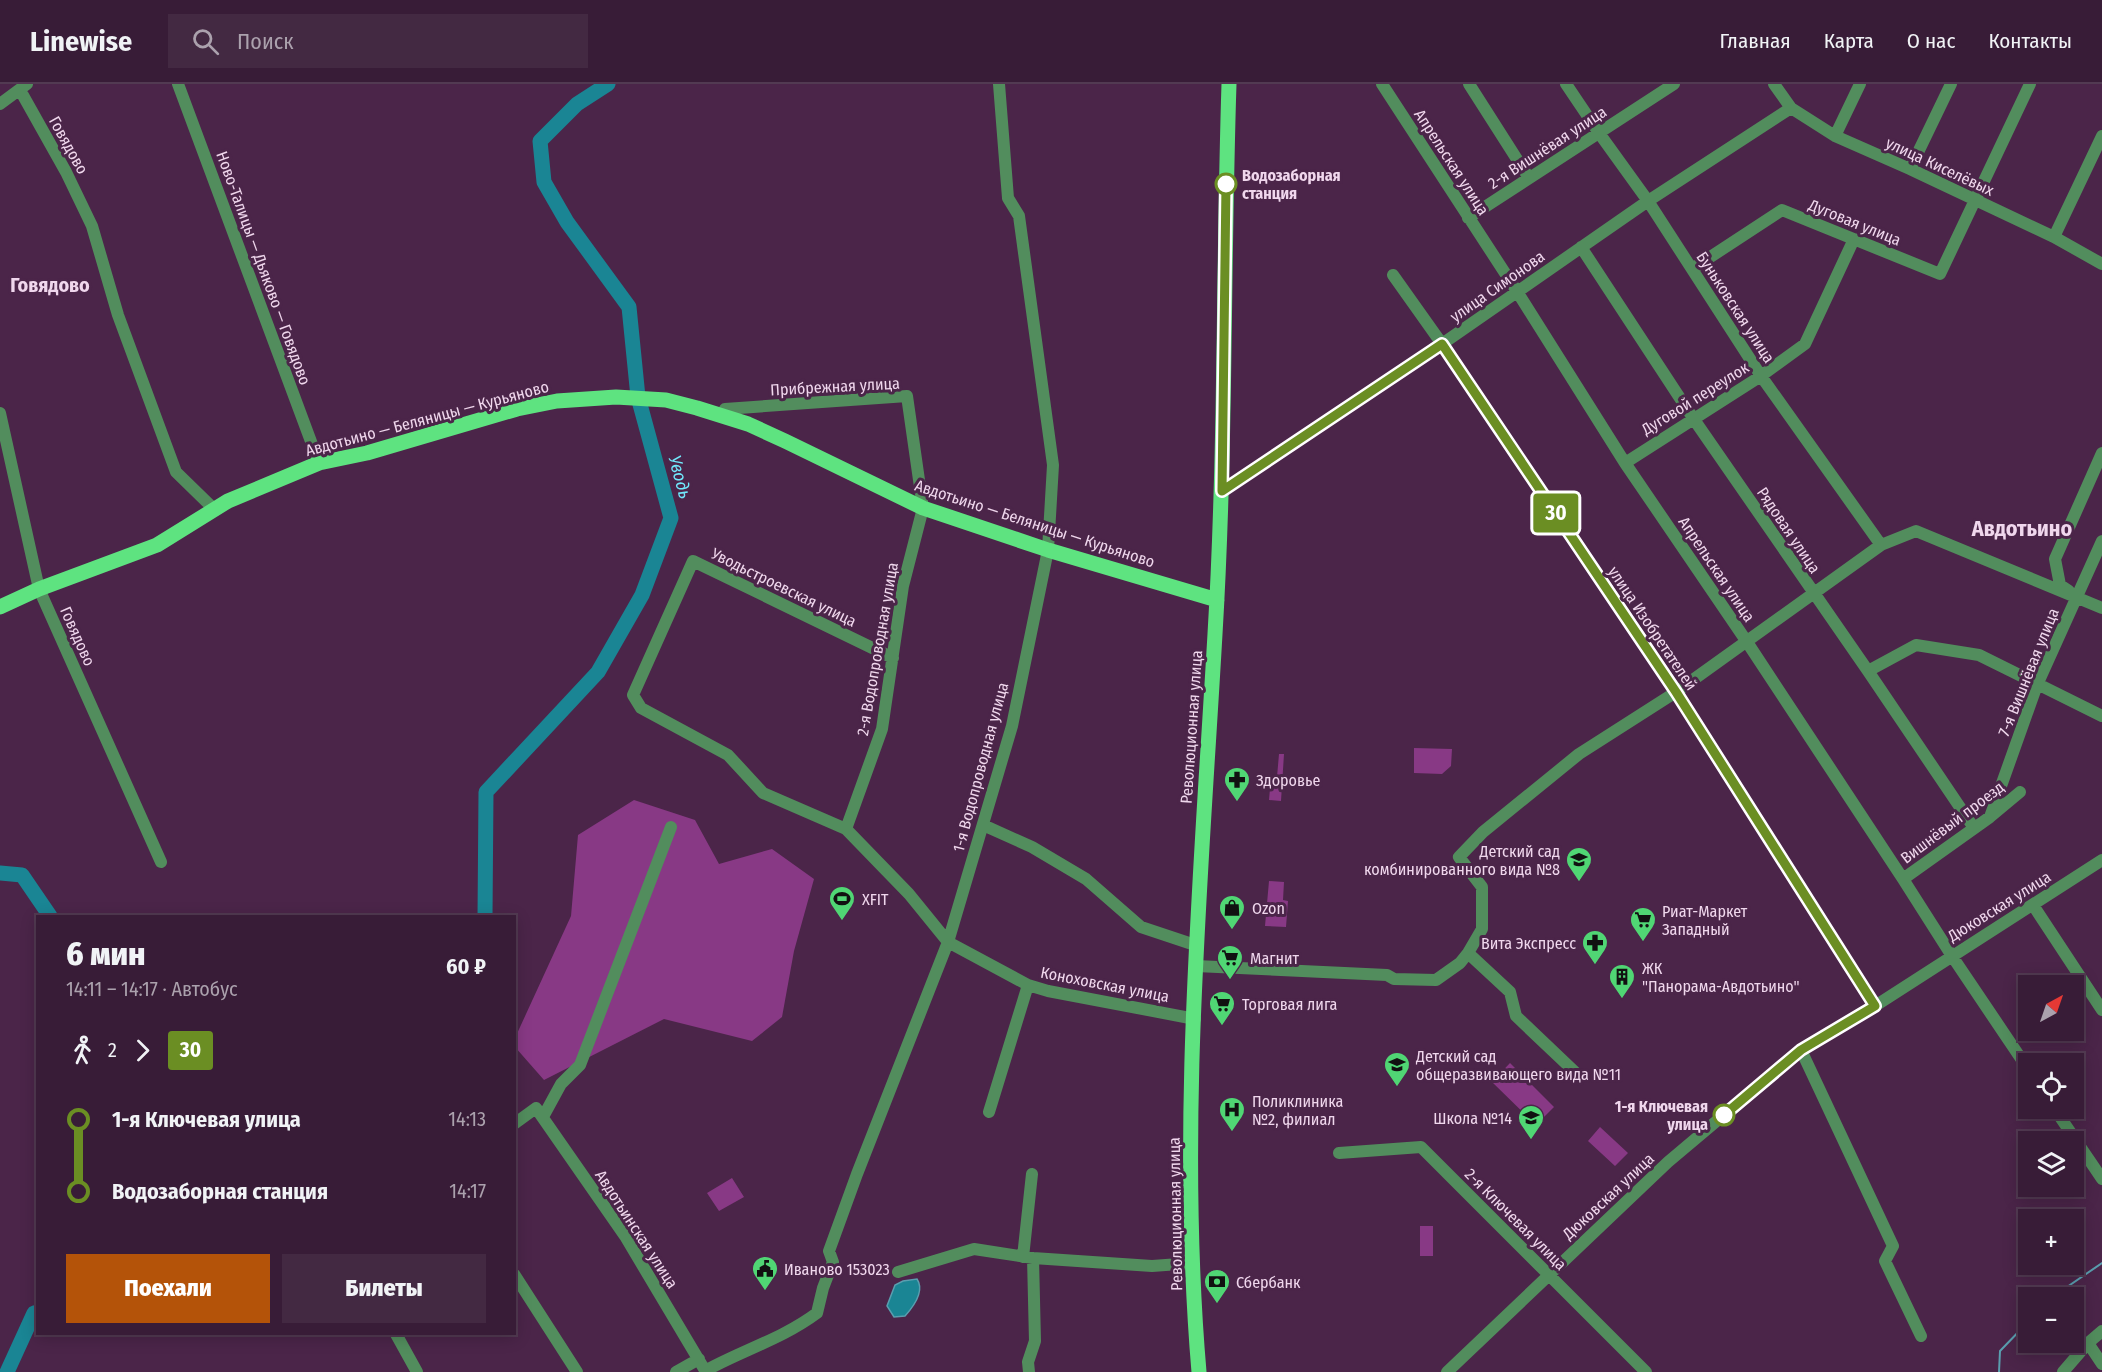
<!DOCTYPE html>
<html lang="ru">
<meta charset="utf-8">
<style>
:root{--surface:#381c37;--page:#432942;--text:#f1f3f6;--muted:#aba1ad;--line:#523a52;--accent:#b45309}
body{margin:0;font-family:"Fira Sans Condensed",sans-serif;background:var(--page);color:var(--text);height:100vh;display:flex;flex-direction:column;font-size:22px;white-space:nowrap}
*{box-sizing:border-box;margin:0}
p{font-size:20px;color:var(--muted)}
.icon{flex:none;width:33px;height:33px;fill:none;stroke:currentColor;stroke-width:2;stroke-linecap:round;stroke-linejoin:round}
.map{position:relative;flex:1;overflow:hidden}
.panel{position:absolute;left:36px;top:831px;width:480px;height:420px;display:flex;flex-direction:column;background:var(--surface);border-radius:0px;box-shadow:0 3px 15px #0003,0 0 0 2px var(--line)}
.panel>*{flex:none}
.badge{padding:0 12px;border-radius:4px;font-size:21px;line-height:39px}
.needle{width:39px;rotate:40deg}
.tools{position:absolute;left:2018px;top:891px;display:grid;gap:12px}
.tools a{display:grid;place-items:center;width:66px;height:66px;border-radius:0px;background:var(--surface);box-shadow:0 3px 15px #0003,0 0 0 2px var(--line);font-size:30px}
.map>.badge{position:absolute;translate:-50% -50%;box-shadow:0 0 0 3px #fff}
.legs{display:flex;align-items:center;gap:9px;height:66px;padding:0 30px;font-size:20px}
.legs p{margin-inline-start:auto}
.summary{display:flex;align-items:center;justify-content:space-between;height:102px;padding:0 30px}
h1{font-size:33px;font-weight:800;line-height:45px}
.cta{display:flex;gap:12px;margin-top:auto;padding:12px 30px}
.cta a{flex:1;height:69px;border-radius:0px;background:var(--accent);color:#fff;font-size:24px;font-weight:800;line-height:69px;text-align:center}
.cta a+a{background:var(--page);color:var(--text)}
ul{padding:0 30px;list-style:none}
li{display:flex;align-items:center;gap:21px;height:72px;font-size:22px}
li i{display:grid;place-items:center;width:9px;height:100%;margin:0 8px;background:currentColor}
li i::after{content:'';width:15px;height:15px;margin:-8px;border:4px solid;border-radius:50%;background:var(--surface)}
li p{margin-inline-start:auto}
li:first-child i{background:linear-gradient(#0000 50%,currentColor 0)}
li:last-child i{background:linear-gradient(currentColor 50%,#0000 0)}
header{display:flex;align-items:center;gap:36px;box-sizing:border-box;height:84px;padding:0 30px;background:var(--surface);border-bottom:2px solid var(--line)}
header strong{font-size:28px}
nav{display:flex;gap:33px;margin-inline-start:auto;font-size:21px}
.search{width:420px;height:54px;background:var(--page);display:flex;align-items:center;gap:15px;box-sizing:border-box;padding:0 21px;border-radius:0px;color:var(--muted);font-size:22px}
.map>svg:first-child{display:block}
.green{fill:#883985}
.water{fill:#1a8594;stroke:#5a9eaf;stroke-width:1.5}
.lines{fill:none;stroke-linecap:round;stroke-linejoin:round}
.stream{stroke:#5a9eaf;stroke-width:2}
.river{stroke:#1a8594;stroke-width:15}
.minor{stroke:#528d5d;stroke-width:12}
.major{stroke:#5ee380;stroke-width:15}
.line-1-casing{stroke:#fff;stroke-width:14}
.line-1{stroke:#6b8e23;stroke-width:9}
.stop-1-dot{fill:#fff;stroke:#6b8e23;stroke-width:3}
.labels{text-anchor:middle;stroke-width:6;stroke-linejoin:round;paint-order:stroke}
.street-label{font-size:16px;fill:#f0d7ed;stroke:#4b2549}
.stop-label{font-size:16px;font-weight:bold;fill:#f0d7ed;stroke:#4b2549;text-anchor:start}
.poi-label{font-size:16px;fill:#f0d7ed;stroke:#4b2549;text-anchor:start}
.water-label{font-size:18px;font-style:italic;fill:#71e8fb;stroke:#4b2549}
.quarter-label{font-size:20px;font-weight:bold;fill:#f0d7ed;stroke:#4b2549}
.district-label{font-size:22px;font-weight:bold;fill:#f0d7ed;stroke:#4b2549}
</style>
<header>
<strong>Linewise</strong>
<div class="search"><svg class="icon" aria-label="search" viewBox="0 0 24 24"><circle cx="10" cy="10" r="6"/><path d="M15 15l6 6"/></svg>Поиск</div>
<nav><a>Главная</a><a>Карта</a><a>О нас</a><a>Контакты</a></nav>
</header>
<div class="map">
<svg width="2102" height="1288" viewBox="0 0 2102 1288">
<rect width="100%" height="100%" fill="#4b2549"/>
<path class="green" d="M1414 664 1452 665 1451 682 1442 690 1414 689Z
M1279 670H1284L1281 717 1269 716 1271 693H1277Z
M634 716 695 736 719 780 772 765 814 795 794 867 782 933 752 957 664 935 544 996 515 963V954L571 832 578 751Z
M1269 797 1284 798 1283 816 1288 817 1286 843 1265 842Z
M1510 979 1554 1023 1536 1041 1492 998Z
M1600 1043 1628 1069 1615 1082 1588 1057Z
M732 1094 744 1113 719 1127 707 1109Z
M1420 1142H1433V1172H1420Z"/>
<path class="water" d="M917 1195C925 1207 914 1222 905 1232L894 1233 887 1222 895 1201 903 1197Z"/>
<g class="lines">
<path class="stream" d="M2051 1214 2102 1179
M1999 1288 2000 1267 2028 1238"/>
<path class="river" d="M0 789 22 791 50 832
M485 832 486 708 598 588 642 511 671 434 638 313 629 223 567 138 544 98 540 57 577 20 608 0
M7 1288 34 1229 38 1228"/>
<path class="minor" d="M178 0 319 379
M1382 0 1518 209 1625 379 1747 558 1903 795 1952 872 2028 985
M1469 0 1529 94
M1566 0 1599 49 1648 117 1761 292 1881 461
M1774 0 1791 24 1835 52 1910 85 2054 153 2102 180
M20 6 66 88 92 142 118 231 176 388 215 426
M0 20 27 0
M1835 52 1860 0
M1910 85 1951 0
M1468 134 1674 0
M2054 153 2102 52
M1581 163 1693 334 1868 587 1974 744
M1692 185 1782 126 1940 190 2030 0
M1393 191 1442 260 1676 608 1875 922
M725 325 907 312 923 424 903 502 882 645 846 745
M0 329 39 505 161 778
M1625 379 1761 292 1805 260 1854 155
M1222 407 1442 260 1648 117 1791 24
M2069 507 2060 501 2055 475 2102 369
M893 574 693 477 633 611 641 624 728 671 763 709 846 745 909 810 948 858 1028 901 1048 907 1195 935
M1868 587 1916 561 1979 571 2102 632
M1990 733 2037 601 2102 457
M983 741 1032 763 1086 795 1141 843 1198 862
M1903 795 1990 733 2020 708
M2033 821 2102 926
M1468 869 1510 908 1516 932 1576 989
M1196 882 1387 891 1394 895 1436 896 1460 879 1468 869 1482 845V803L1459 773 1483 748 1579 670 1676 608 1881 461 1916 447 2102 524
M1801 966 1893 1162 1885 1177 1921 1252
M2054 1024 2102 1095
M989 1028 1028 901
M543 1033 561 1000 580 981 671 743
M514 1040 536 1024 625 1152 706 1288
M1339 1069 1421 1063 1646 1288
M1023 1173 1032 1090
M898 1188 974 1165 1033 1174 1152 1182 1193 1179
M514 1190 577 1288
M396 1250 417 1288
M2088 1259 2102 1280
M705 1287C743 1266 782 1255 817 1229L823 1204 833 1178 829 1167 857 1090 948 858 1012 642 1048 466 1053 381 1019 132 1008 114 999 0
M676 1288 699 1275
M1029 1288 1028 1278 1035 1257 1033 1174
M1447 1288 1668 1078 1801 966 1875 922 2102 776
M2063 1288 2088 1259 2102 1247"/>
<path class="major" d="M0 523 39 505 157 461 228 417 319 379 367 369 517 325 557 317 616 313 666 316 697 324 748 340 785 357 923 424 1048 466 1217 516
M1199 1288C1178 1043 1201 795 1215 550 1226 367 1223 183 1229 0"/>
</g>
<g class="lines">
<defs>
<path id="line-1" d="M1226 100 1222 407 1442 260 1676 608 1875 922 1801 966 1724 1031"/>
</defs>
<use href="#line-1" class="line-1-casing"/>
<use href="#line-1" class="line-1"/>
</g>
<defs>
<symbol id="pharmacy-pin" viewBox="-11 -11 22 30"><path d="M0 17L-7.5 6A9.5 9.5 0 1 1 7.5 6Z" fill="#50d674" stroke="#4b2549"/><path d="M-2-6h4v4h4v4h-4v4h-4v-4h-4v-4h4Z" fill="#111"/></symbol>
<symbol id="school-pin" viewBox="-11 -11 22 30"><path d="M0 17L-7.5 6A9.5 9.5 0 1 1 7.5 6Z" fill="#50d674" stroke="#4b2549"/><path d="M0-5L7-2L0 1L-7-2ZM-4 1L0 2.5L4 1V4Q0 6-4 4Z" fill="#111"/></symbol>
<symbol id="stadium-pin" viewBox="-11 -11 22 30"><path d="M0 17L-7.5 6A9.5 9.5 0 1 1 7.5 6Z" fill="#50d674" stroke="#4b2549"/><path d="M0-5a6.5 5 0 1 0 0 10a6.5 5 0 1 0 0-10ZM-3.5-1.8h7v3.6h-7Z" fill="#111"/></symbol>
<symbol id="shop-pin" viewBox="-11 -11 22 30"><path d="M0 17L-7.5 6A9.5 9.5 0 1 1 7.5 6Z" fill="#50d674" stroke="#4b2549"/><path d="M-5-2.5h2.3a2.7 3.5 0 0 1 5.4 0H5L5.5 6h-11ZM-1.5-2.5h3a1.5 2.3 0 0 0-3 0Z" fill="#111"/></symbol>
<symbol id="supermarket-pin" viewBox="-11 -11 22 30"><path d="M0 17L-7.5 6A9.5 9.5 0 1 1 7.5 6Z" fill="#50d674" stroke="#4b2549"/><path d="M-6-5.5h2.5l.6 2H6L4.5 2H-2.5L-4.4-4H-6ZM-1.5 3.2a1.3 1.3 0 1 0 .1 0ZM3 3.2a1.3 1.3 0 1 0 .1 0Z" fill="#111"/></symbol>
<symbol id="building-pin" viewBox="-11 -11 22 30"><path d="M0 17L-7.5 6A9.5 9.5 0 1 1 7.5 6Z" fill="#50d674" stroke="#4b2549"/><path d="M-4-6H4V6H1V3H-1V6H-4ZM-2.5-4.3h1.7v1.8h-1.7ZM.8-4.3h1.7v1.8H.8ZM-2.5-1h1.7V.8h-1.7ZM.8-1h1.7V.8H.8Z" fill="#111"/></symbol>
<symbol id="hospital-pin" viewBox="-11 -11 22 30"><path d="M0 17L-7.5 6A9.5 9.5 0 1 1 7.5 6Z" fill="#50d674" stroke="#4b2549"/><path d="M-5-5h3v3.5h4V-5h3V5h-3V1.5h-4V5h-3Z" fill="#111"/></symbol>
<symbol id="civic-pin" viewBox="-11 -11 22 30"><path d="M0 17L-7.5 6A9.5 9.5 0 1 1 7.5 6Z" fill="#50d674" stroke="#4b2549"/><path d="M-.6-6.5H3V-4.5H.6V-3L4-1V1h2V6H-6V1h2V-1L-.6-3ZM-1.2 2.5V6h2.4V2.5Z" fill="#111"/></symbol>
<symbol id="bank-pin" viewBox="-11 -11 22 30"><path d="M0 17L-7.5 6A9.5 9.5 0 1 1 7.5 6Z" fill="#50d674" stroke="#4b2549"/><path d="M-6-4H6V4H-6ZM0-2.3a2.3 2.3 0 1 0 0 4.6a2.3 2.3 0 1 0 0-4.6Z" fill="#111"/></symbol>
</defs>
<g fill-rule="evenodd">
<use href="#pharmacy-pin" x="1222" y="681" width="30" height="40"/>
<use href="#school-pin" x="1564" y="761" width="30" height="40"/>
<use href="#stadium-pin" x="827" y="800" width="30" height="40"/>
<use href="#shop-pin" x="1217" y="809" width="30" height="40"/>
<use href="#supermarket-pin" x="1628" y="821" width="30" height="40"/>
<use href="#pharmacy-pin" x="1580" y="844" width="30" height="40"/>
<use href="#supermarket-pin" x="1215" y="859" width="30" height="40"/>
<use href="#building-pin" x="1607" y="878" width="30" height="40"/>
<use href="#supermarket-pin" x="1207" y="905" width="30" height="40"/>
<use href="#school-pin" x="1382" y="966" width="30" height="40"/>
<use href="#hospital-pin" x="1217" y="1011" width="30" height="40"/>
<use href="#school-pin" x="1516" y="1019" width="30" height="40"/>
<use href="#civic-pin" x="750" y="1170" width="30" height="40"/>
<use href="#bank-pin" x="1202" y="1183" width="30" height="40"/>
</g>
<g class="stop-1-dot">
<circle cx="1226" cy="100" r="10"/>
<circle cx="1724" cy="1031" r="10"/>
</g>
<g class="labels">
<g class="street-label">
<text transform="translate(69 61) rotate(61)" y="6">Говядово</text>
<text transform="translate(1547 63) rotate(-33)" y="6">2-я Вишнёвая улица</text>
<text transform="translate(1452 78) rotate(57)" y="6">Апрельская улица</text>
<text transform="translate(1940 82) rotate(25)" y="6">улица Киселёвых</text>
<text transform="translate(1855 138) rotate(22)" y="6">Дуговая улица</text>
<text transform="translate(264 184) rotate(70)" y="6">Ново-Талицы — Дьяково — Говядово</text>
<text transform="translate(1497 202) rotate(-35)" y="6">улица Симонова</text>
<text transform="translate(1736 223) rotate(57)" y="6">Буньковская улица</text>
<text transform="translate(835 302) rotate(-3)" y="6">Прибрежная улица</text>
<text transform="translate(1695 314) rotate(-32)" y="6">Дуговой переулок</text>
<text transform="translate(427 334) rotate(-15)" y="6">Авдотьино — Беляницы — Курьяново</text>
<text transform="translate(1035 439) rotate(18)" y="6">Авдотьино — Беляницы — Курьяново</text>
<text transform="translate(1789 446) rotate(56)" y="6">Рядовая улица</text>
<text transform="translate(1717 485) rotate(56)" y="6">Апрельская улица</text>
<text transform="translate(784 503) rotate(26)" y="6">Уводьстроевская улица</text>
<text transform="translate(1653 544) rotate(56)" y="6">улица Изобретателей</text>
<text transform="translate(78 552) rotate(66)" y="6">Говядово</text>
<text transform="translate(877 565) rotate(-80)" y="6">2-я Водопроводная улица</text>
<text transform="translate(2028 588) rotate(-68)" y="6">7-я Вишнёвая улица</text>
<text transform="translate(1191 643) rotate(-86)" y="6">Революционная улица</text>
<text transform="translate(980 683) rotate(-75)" y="6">1-я Водопроводная улица</text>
<text transform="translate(1952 738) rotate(-37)" y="6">Вишнёвый проезд</text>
<text transform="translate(1999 822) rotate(-32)" y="6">Дюковская улица</text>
<text transform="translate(1105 900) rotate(11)" y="6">Коноховская улица</text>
<text transform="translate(1608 1112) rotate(-43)" y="6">Дюковская улица</text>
<text transform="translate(1175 1130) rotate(-91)" y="6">Революционная улица</text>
<text transform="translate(1516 1135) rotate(45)" y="6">2-я Ключевая улица</text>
<text transform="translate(637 1145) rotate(57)" y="6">Авдотьинская улица</text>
</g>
<g class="stop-label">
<text x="1242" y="97">Водозаборная<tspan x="1242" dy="18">станция</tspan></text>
<text x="1708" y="1028" text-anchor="end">1-я Ключевая<tspan x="1708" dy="18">улица</tspan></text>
</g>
<g class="poi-label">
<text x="1256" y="702">Здоровье</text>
<text x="1560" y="773" text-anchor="end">Детский сад<tspan x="1560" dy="18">комбинированного вида №8</tspan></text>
<text x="862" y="821">XFIT</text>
<text x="1252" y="830">Ozon</text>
<text x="1662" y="833">Риат-Маркет<tspan x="1662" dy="18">Западный</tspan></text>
<text x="1576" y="865" text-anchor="end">Вита Экспресс</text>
<text x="1250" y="880">Магнит</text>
<text x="1642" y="890">ЖК<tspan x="1642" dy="18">"Панорама-Авдотьино"</tspan></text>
<text x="1242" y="926">Торговая лига</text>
<text x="1416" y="978">Детский сад<tspan x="1416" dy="18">общеразвивающего вида №11</tspan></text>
<text x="1252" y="1023">Поликлиника<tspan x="1252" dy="18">№2, филиал</tspan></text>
<text x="1512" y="1040" text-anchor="end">Школа №14</text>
<text x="784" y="1191">Иваново 153023</text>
<text x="1236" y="1204">Сбербанк</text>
</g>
<g class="water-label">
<text transform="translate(680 393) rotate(75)" y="6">Уводь</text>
</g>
<g class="quarter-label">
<text x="50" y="208">Говядово</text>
</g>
<g class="district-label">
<text x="2022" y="452">Авдотьино</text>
</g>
</g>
</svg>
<div class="tools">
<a><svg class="needle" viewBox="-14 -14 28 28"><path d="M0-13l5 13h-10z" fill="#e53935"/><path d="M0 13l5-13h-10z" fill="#aba1ad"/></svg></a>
<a><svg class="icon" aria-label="locate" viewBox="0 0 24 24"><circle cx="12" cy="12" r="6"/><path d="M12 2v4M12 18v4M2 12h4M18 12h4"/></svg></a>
<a><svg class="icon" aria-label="layers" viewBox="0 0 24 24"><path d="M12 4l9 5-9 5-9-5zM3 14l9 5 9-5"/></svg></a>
<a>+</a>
<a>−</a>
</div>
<b class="badge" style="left:1556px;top:429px;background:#6b8e23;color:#fff">30</b>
<section class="panel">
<div class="summary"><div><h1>6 мин</h1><p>14:11 – 14:17 · Автобус</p></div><b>60 ₽</b></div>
<div class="legs"><svg class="icon" aria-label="walk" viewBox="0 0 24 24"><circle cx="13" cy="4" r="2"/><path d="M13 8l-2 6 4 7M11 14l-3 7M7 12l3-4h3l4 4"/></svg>2<svg class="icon" aria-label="forward" viewBox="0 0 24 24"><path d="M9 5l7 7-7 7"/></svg><b class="badge" style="background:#6b8e23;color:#fff">30</b></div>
<ul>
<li><i style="color:#6b8e23"></i><b>1-я Ключевая улица</b><p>14:13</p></li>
<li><i style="color:#6b8e23"></i><b>Водозаборная станция</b><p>14:17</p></li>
</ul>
<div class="cta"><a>Поехали</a><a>Билеты</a></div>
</section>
</div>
